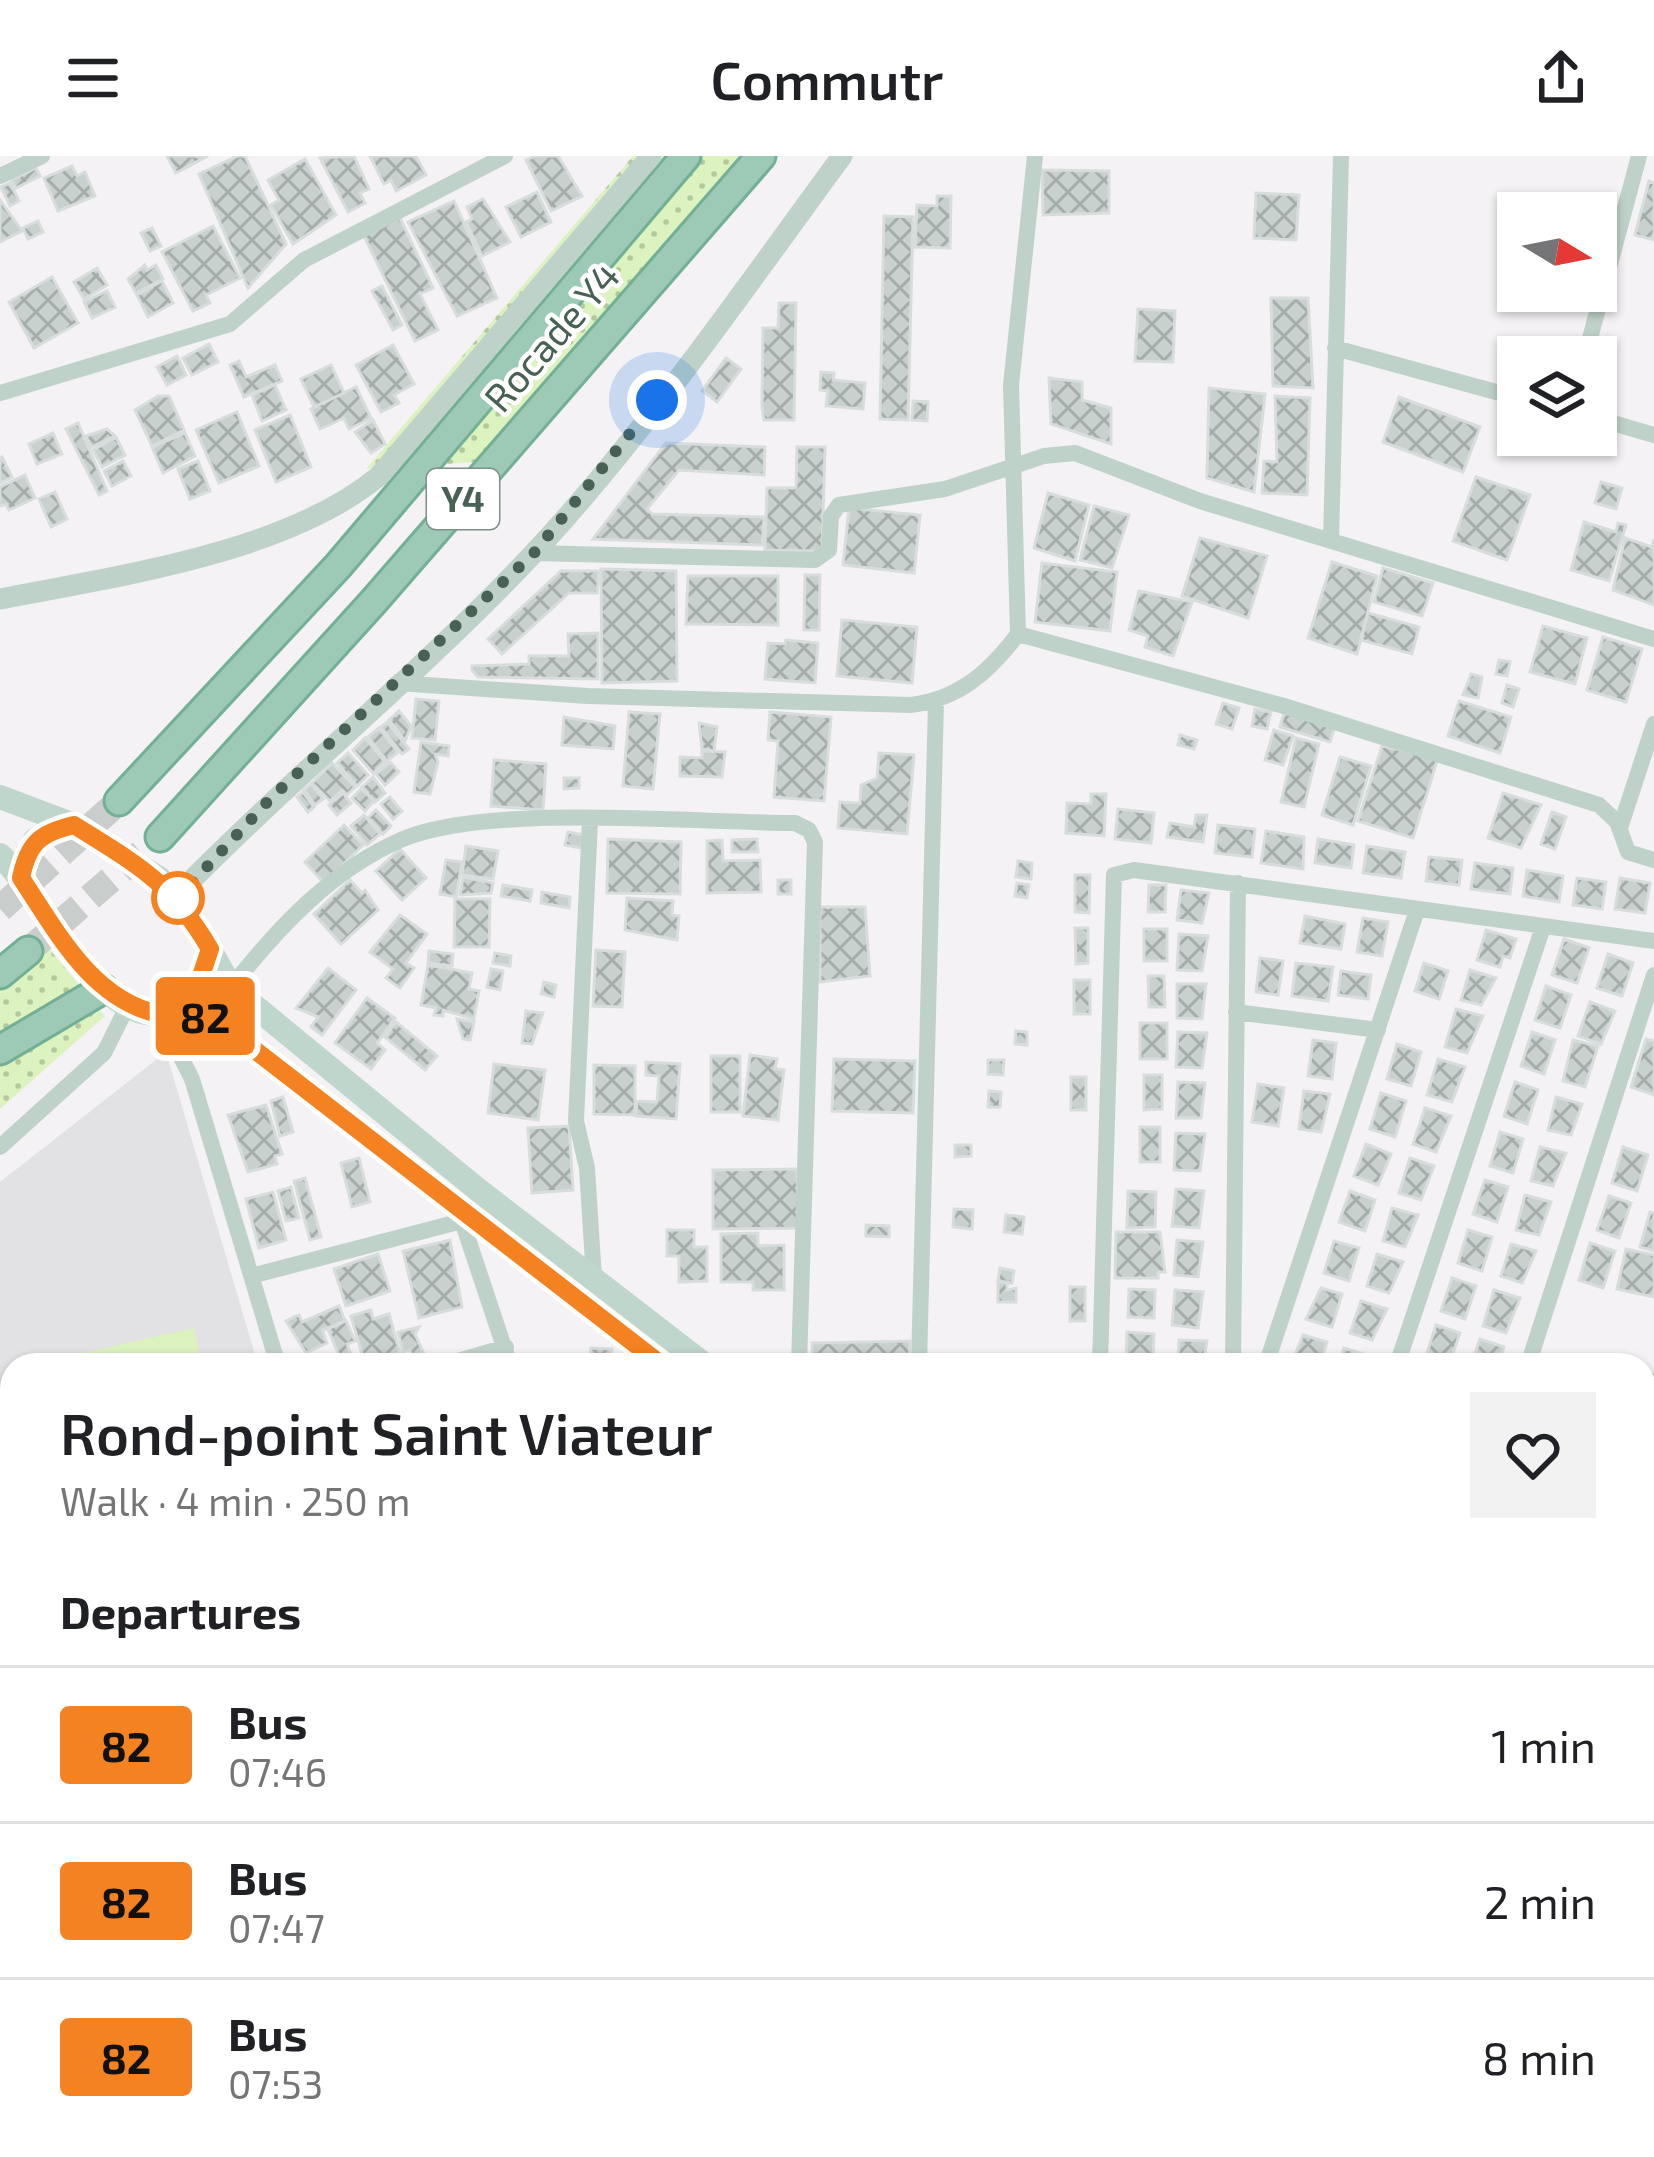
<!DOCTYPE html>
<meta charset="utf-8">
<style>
:root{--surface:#fff;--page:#f2f2f2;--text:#202124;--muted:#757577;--line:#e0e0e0}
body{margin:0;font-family:"Exo 2",sans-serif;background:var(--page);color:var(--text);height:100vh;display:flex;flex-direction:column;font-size:45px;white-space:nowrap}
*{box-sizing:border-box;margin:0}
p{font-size:39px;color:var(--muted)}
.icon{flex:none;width:66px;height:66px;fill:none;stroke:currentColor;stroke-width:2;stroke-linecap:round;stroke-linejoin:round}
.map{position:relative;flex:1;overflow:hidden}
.side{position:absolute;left:0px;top:1197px;width:1656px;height:804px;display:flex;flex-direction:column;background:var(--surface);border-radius:36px 36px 0 0;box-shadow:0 3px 9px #0004}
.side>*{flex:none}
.badge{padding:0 24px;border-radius:9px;font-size:42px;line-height:78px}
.needle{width:78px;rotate:100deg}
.buttons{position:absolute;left:1497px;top:36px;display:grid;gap:24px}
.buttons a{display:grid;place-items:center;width:120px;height:120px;border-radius:0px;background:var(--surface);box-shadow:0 3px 9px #0004;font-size:60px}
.you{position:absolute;width:60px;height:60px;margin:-30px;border:9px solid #fff;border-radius:50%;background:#1a73e8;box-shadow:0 0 0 18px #1a73e833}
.map>.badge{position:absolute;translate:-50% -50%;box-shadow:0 0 0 6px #fff}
h2{padding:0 60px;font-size:45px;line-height:108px}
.round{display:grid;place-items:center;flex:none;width:126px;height:126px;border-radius:0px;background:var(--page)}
.summary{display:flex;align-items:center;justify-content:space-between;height:204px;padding:0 60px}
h1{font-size:57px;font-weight:600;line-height:90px}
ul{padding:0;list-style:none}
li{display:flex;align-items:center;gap:36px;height:156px;padding:0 60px;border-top:3px solid var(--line)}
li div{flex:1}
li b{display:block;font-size:45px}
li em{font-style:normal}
li .badge{min-width:132px;font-weight:700;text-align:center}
header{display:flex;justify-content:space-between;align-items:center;height:156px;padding:0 60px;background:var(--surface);font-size:54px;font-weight:600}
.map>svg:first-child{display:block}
.education{fill:#e2e1e3}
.grass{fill:url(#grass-dots)}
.park{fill:#dcf3bf}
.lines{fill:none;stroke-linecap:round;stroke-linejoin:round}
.stream{stroke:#89f3a5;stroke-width:6}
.building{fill:url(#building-cross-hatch);stroke:#d6dddc;stroke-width:3}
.trunk-tunnel{stroke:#c9cecc;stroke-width:27;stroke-dasharray:27 14;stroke-linecap:butt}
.trunk-casing{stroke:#72af95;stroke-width:33}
.minor{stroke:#bfd2c9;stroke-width:16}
.tertiary{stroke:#bfd2c9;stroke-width:21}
.secondary{stroke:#bfd6cc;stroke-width:24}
.trunk{stroke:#9ccab6;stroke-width:27}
.line-casing{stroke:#fff;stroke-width:27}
.line{stroke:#f58220;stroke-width:18}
.walk{stroke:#486155;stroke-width:12;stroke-dasharray:0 21.6}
.stop-dot{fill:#fff;stroke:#f58220;stroke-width:6}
.labels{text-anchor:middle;stroke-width:9;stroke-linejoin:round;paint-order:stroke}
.shield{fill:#fff;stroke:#7f9088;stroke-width:3}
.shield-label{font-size:36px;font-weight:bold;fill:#486155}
.street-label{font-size:39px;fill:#486155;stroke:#fff}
</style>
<header><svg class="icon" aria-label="menu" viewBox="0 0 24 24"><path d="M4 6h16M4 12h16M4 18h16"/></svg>Commutr<svg class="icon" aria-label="share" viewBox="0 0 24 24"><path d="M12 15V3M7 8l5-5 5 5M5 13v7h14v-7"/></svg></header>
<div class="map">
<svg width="1654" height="2001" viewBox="0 0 1654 2001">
<defs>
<pattern id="grass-dots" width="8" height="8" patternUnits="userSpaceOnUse" patternTransform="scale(3)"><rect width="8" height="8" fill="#dcf3bf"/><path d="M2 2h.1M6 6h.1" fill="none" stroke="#b4c89e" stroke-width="1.8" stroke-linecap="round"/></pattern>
<pattern id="building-cross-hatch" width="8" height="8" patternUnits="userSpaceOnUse" patternTransform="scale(3)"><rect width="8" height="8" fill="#c9d1cf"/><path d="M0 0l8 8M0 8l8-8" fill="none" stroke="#a5adab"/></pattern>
</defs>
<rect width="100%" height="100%" fill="#f4f2f4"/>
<path class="education" d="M166 896 258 1209H12V1967L0 1971V1026Z"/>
<path class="grass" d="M633 0H762L476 306 366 313Z
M45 788 105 860 0 953V810Z"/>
<path class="park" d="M194 1172 202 1209H30Z"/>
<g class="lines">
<path class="stream" d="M0 1397 12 1398"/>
</g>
<path class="building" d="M167 0H208L176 17Z
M238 0H245L286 88 248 132 199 18Z
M354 0 369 33 360 37 365 47 348 56 320 2Z
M370 0H416L426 19 396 35 391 24 384 28Z
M535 0H558L582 40 551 55 526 4Z
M305 3 336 59 293 88 271 49 279 44 268 24Z
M72 10 77 20 85 16 95 40 58 55 44 22Z
M36 12 40 20 16 32 12 24Z
M1042 14 1109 15V57L1043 59Z
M1649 25 1654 27V84L1635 79Z
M10 27 19 45 10 50 1 31Z
M537 36 551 66 521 81 506 51Z
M1256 37 1299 39 1296 84 1254 82Z
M937 40H951L950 92 915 91 917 49 937 50Z
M483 43 510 86 482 100 466 66 472 63 467 51Z
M0 44 22 75 0 86Z
M454 45 497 142 457 160 408 66Z
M884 60 913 61 908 264 880 263Z
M400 62 433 132 420 138 438 174 415 185 364 80Z
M38 65 43 76 28 83 23 72Z
M213 70 240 122 206 139 210 147 193 155 162 96Z
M152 72 161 90 150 95 141 77Z
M145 109 147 114 156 109 163 123 136 137 128 123Z
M97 112 107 129 84 143 74 126Z
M52 121 78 167 34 192 9 146Z
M162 125 173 147 148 161 137 139Z
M382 130 402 169 393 174 372 135Z
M107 135 115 151 92 162 84 146Z
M1271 142H1308L1313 232 1273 230Z
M779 147H796L794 264H764L762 252 763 172H778Z
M1138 153 1175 155 1173 206 1135 205Z
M209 188 218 206 192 219 183 202Z
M393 189 414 228 394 239 399 247 381 256 356 209Z
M177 200 186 219 167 229 157 211Z
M726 202 741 213 717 246 702 235Z
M239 205 246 221 275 209 282 225 244 241 230 209Z
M331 209 344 237 314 251 301 223Z
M821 216 834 217 833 224 865 227 863 253 826 250 828 235 820 234Z
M1049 222 1082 226V244L1111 252V288L1051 268Z
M275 229 286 254 262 265 252 239Z
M356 231 371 262 349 273 344 262 320 273 311 253Z
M1209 232 1265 238 1254 336 1207 322Z
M158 240H169L184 274 152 290 135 254Z
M1275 240 1310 242 1307 339 1262 337 1264 305 1277 306Z
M1399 241 1480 271 1463 316 1383 286Z
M913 245 928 246 927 265 912 264Z
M237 256 259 310 219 327 196 274Z
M290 259 311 311 276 326 255 274Z
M373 264 385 288 371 297 355 276Z
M78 267 107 335 99 339 66 273Z
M107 273 115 280 91 291 86 280Z
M53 277 62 298 37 308 29 288Z
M185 277 195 300 163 317 152 291Z
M116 281 125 299 102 311 93 294Z
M666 287 765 291 764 319 679 314 647 353 652 358 764 361 762 389 593 383Z
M797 291H825L822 395 765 394 767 332H796Z
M2 301 12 321 0 327V302Z
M123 305 131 320 112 330 104 315Z
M198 305 210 335 190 343 178 313Z
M25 319 35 342 9 354 6 348 0 350V331Z
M1476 321 1530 339 1507 404 1453 385Z
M1601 326 1622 332 1616 353 1595 347Z
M55 336 67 363 51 371 39 343Z
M1048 337 1089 349 1075 405 1034 392Z
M1094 350 1129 359 1112 412 1080 404Z
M849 352 920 359 914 417 843 409Z
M1584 366 1616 376 1618 367 1626 369 1609 425 1571 414Z
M1200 382 1267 400 1248 462 1182 440Z
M1625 382 1652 391 1654 383V449L1613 434Z
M1332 406 1377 420 1357 498 1308 482Z
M1042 407 1117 416 1110 475 1035 466Z
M1383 412 1433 427 1422 460 1374 446Z
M601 413 676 415 677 525 602 527Z
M561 415H599L597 437H569L502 498 488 483Z
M805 419H820L819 474H804Z
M688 420H778V469L686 468Z
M1139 435 1192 446 1173 500 1145 491 1148 480 1129 474Z
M1368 457 1419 471 1412 498 1361 484Z
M842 464 917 471 912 527 837 520Z
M1543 470 1587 482 1575 528 1530 516Z
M598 477V523L478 521 472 514V510L529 508V500H569L568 478Z
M1603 481 1642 493 1626 546 1587 534Z
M786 484 818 487 815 527 765 523 768 487 785 488Z
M1499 504 1510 506 1507 520 1496 518Z
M1471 518 1482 521 1478 542 1463 539Z
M1507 529 1519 533 1513 551 1502 547Z
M416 543 439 545 435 584 412 582Z
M1459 545 1511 561 1500 597 1448 580Z
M1223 547 1239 552 1232 573 1216 568Z
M1255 553 1271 556 1267 573 1252 570Z
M1285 554 1335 570 1330 586 1280 571Z
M399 555 411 570 405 585 389 564Z
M629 556 660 558 653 633 623 630Z
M770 556 831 561 824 645 774 641 778 585 768 584Z
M564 561 615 570 613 593 562 589Z
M387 566 409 593 402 598 381 571Z
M699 567 717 571 714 595 702 593Z
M379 572 398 596 387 605 368 581Z
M1274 574 1293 580 1283 609 1265 604Z
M1180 579 1197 584 1194 593 1178 589Z
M365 582 385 606 373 617 353 594Z
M1296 582 1319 588 1304 651 1281 646Z
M421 586 449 590 448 600 435 598 438 606 430 638 414 636Z
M1382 590 1438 602 1413 682 1358 665Z
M702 595 725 596 722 621 680 620V601L702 602Z
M348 597 368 619 357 630 337 607Z
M879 597 914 599 907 678 838 672 840 646 860 647 861 629 877 622Z
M1340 601 1371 610 1353 669 1322 659Z
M494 604 546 608 543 654 491 650Z
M390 606 399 616 385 629 376 618Z
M332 607 355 631 347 639 342 634 330 645 312 627Z
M373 621 385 637 375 646 362 631Z
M564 622H579V632L564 633Z
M311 628 323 643 315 649 304 634Z
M361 633 374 645 365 655 352 642Z
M303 636 314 651 308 656 297 641Z
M343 637 351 647 337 659 329 649Z
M1503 637 1541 649 1521 692 1488 682Z
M1091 638H1106L1104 680 1066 677 1067 647 1091 648Z
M390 641 402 655 393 663 381 648Z
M1118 653 1154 657 1151 687 1115 683Z
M376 654 391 670 383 678 368 662Z
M1552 656 1566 661 1555 693 1541 688Z
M364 659 380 678 367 689 351 670Z
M1196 659H1207L1203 686 1167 681 1170 667 1194 671Z
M344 669 363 689 324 727 305 706Z
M1218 669 1255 673 1252 701 1215 697Z
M1266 675 1304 681 1303 713 1261 707Z
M568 676 584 679 581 692 565 689Z
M608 683 681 686 680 738 607 737Z
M757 683 758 696H732V684Z
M1318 683 1354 689 1351 712 1315 707Z
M722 684 723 705 760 704 761 736 707 737V685Z
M466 690 498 695 493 723 462 719Z
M1367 690 1405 696 1401 722 1363 717Z
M400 693 426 722 402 744 376 715Z
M1429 701 1462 704 1459 729 1426 725Z
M446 704 462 706 456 741 440 738Z
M1018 705 1032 707 1031 723 1016 721Z
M1475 707 1513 712 1510 738 1471 733Z
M1527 714 1563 720 1559 746 1523 740Z
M1075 719H1090L1089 757 1075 756Z
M463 721 493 727 491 737 460 739Z
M1577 722 1606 726 1602 753 1573 749Z
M1620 722 1650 727 1645 757 1615 753Z
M350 724 362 737 365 734 378 754 341 788 314 758Z
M778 724H791V738H778Z
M1017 727 1029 729 1027 742 1015 740Z
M503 729 532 734 530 745 501 740Z
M1149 729H1166L1165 756H1148Z
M1181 734 1209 737 1202 767 1177 764Z
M542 736 570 741 569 752 541 747Z
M627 742 673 745 672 759 679 760 677 784 625 774Z
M455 743H490L489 791H454Z
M820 751H865L870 820 820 826Z
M400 759 427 778 406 807 414 812 400 832 386 822 393 813 370 796Z
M1305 760 1345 768 1341 793 1300 787Z
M1363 762 1388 766 1382 800 1357 796Z
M1075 772H1088V807L1076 808Z
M1144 773H1167V805H1144Z
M1486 774 1516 783 1510 802 1503 800 1500 811 1477 804Z
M1179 778 1208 780 1202 815 1177 814Z
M1564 783 1589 792 1577 827 1552 819Z
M596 794 625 796 622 851 593 850Z
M429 795 453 798 452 810 428 807Z
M495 797 511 800 510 810 493 807Z
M1608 798 1633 807 1622 840 1597 832Z
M1260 802 1283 805 1278 839 1256 836Z
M1296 807 1333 811 1328 845 1292 840Z
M1424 807 1448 815 1439 843 1415 835Z
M428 809 472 817 469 833 479 835 474 863 443 854V860L434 859 436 852 421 849Z
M328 812 356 834 322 879 311 871 318 861 296 852Z
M491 813 503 815 500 834 487 831Z
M1470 814 1496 822 1481 849 1461 844Z
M1341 815 1371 819 1368 843 1338 839Z
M1148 820H1164L1165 851H1149Z
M1074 824H1090V858H1074Z
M544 826 556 829 554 841 541 838Z
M1177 828H1206L1202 863 1177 862Z
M1546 830 1571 839 1560 872 1535 864Z
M367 842 395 862 377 887 385 894 371 913 335 887Z
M1590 846 1615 855 1601 888 1578 880Z
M1456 853 1483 860 1467 897 1445 891Z
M526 855 543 857 532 888 522 887Z
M457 863 474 866 470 884 463 883Z
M396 866 437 900 425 914 385 881Z
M1140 867H1167V903H1140Z
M1016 875 1027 876V889L1015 888Z
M1178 876 1207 877 1202 912 1176 911Z
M1532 876 1555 884 1544 918 1521 910Z
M1646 883 1654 885V939L1631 931Z
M1313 884 1336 887 1332 923 1308 920Z
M1573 884 1598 890 1585 931 1563 925Z
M1397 888 1421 896 1411 930 1387 923Z
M750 899 777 903 775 913 784 914 778 964 743 960Z
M711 900H740V956H711Z
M834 903 915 905 913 957 832 955Z
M1438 903 1465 911 1452 946 1427 939Z
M988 904H1004L1003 919 988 918Z
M646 906 680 908 676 963 636 960 637 945 657 946 659 920 646 919Z
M494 908 545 914 538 964 488 957Z
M594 909 635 910V959L594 958Z
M1144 919H1162V953L1144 954Z
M1071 921H1086V954H1071Z
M1178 926 1205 927 1201 962H1176Z
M1515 926 1538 934 1527 968 1504 960Z
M1258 928 1284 932 1278 970 1252 966Z
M989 935 1001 936 1000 951H988Z
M1304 935 1330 938 1321 976 1299 973Z
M1381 937 1406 945 1395 981 1370 973Z
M283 941 293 976 280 980 271 945Z
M1556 941 1582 948 1571 979 1548 974Z
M266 949 282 998 275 1000 277 1008 248 1016 228 959Z
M1425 952 1451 960 1436 996 1413 988Z
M569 970 573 1034 532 1037 528 972Z
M1140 971H1160V1006H1140Z
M1500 976 1523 983 1513 1017 1490 1010Z
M1176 977 1205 978 1200 1015 1174 1014Z
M1366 988 1391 998 1378 1029 1354 1020Z
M955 989H971V1000L955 1001Z
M1540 991 1566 997 1553 1030 1531 1025Z
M1623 991 1648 999 1637 1035 1612 1027Z
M359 1002 370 1046 352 1051 341 1007Z
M1410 1002 1434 1010 1421 1044 1399 1037Z
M797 1013 798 1072 713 1073V1014Z
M305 1022 321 1081 310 1084 294 1025Z
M1485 1024 1508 1031 1497 1066 1473 1058Z
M291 1031 299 1062 286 1065 278 1035Z
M1176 1033 1204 1035 1199 1072 1172 1070Z
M1128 1035 1156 1036 1155 1071 1127 1072Z
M1350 1035 1375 1044 1365 1075 1339 1066Z
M273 1036 286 1084 259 1092 246 1043Z
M1525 1039 1551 1046 1539 1079 1516 1074Z
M1609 1040 1631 1047 1619 1082 1597 1074Z
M1392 1052 1418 1059 1405 1091 1383 1085Z
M954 1053 973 1054 972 1073 953 1071Z
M1650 1056 1654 1057V1095L1640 1091Z
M1006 1059 1024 1061 1022 1078 1004 1076Z
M866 1069 889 1070V1081L866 1080Z
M667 1074H694V1091H707V1125L679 1126V1100H667Z
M1468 1074 1492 1081 1482 1115 1458 1107Z
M1116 1076H1160L1165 1116H1158V1122H1115Z
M758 1077V1090L784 1089V1134H753V1126H721V1078Z
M450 1084 462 1151 419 1162 403 1095Z
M1177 1084 1203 1086 1198 1121 1174 1119Z
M1334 1085 1359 1092 1349 1125 1324 1117Z
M1590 1087 1615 1095 1603 1132 1579 1124Z
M1511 1088 1536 1095 1522 1127 1501 1120Z
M1626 1093 1654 1099V1141L1617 1133Z
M378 1098 390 1135 346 1150 334 1113Z
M1377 1098 1403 1106 1389 1137 1367 1130Z
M1000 1112 1014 1115 1012 1127 998 1125Z
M1452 1122 1476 1130 1465 1163 1441 1155Z
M998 1125 1007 1127V1134L1016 1132V1146H998Z
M1070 1131H1085V1165H1070Z
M1321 1132 1342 1138 1332 1171 1306 1163Z
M1129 1133 1155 1134 1154 1162 1128 1161Z
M1175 1134 1203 1136 1198 1172 1172 1169Z
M1494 1134 1520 1142 1506 1177 1483 1170Z
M1361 1145 1387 1153 1372 1184 1350 1177Z
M339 1150 345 1165 322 1174 327 1187 306 1197 286 1165 299 1159 302 1166Z
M371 1154 373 1163 389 1158 400 1197 384 1202 386 1209H365L351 1160Z
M346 1165 355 1185 347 1188 354 1206 343 1209 328 1173Z
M1436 1169 1460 1177 1449 1209 1425 1203Z
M419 1171 415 1178 425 1200 412 1202 410 1194 403 1196 398 1176Z
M1127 1176 1154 1178 1153 1207 1126 1205Z
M1303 1179 1327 1186 1320 1209H1291Z
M1480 1183 1504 1191 1498 1209H1471Z
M1179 1184 1207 1185 1203 1209H1178Z
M910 1185 909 1209H813L812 1187Z
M591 1192 612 1193 610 1209H589Z
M1344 1192 1370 1200 1368 1209H1339Z
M12 1462V1553L0 1554V1463Z
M12 1624V1658L0 1659V1626Z
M12 1769V1806L0 1808V1771Z
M12 1822V1862L2 1863 0 1824Z
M1654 1911V1963L1644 1960Z
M77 1989H132V1991L80 2001Z
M253 1989H279L281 2001H254Z
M318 1989 322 2001H295L292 1992Z
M341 1989H367L369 2001H343Z
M824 1989H885V1999L823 1998Z
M917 1989 942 1990V2001H918Z
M1353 1989H1405L1401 2001Z
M1412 1989H1465L1462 2001H1429L1410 1995Z
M1197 1990 1230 2001H1197Z
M233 1991 236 2001H213L212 1998Z"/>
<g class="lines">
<path class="trunk-tunnel" d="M0 753 119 645
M28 795 160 681"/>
<defs>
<path id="trunk" d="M119 645 338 410 686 0
M160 681 374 445 761 0
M0 818 28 795
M0 894 103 833"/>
</defs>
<use href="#trunk" class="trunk-casing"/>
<path class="minor" d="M0 20 42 0
M1335 192 1518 242
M1585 201 1639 0
M0 237 230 168 304 104 505 0
M1596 262 1654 279
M1331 384 1341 0
M534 397 815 404 829 394 831 360 839 349 945 333 1044 300 1075 297 1200 345 1654 483
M1018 478 1284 550 1599 649 1617 666 1628 696 1654 704
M397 527 588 540 911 549C959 543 989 516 1018 478L1011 229 1035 0
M590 665 576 965 587 1012 594 1123
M1620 672 1654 568
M231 831C277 773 332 713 403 683 490 647 694 667 795 667L809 674 815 686 799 1209
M1236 856 1378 874
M159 858 192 923 278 1209
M0 991 104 897 127 851
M466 1056 462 1065 510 1209
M251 1120 462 1065
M444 1209 506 1191
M919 1209 936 546
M1100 1209 1114 719 1134 714 1654 785
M1233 1209 1238 727
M1266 1209 1417 754
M1397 1209 1543 771
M1528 1209 1654 819
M1644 1257 1654 1225
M1644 1482 1654 1486
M1644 1867 1654 1836
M1644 1880 1654 1883
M0 1984 12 1980
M997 1989V2001
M1637 1989 1654 1995
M491 2001 530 1993 773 1996 780 2001
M1180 2001V1989
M1326 2001 1329 1989"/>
<path class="tertiary" d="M0 443C117 420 286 397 379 320L651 0
M176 740C291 622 420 518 533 398 642 282 747 129 842 0"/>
<path class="secondary" d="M0 641 74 669 160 723 193 764 231 831 477 1033 705 1209
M0 699C37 731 108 886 170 853 193 841 204 817 210 793
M21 721 35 684 74 669
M174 852 220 867 662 1209
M1644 1573 1654 1576
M1644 1600 1654 1604"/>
<use href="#trunk" class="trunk"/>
</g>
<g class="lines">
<defs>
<path id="line" d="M159 858C92 844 57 776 21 722 28 687 40 677 74 669 139 710 170 725 210 793L201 820 174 852 220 867 662 1209"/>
</defs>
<use href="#line" class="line-casing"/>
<use href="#line" class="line"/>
<path class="walk" d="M178 742 271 642 534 397 657 244"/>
</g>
<circle class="stop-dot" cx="178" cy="742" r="24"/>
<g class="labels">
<rect class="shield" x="427" y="313" width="72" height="60" rx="9"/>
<g class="shield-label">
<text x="463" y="356">Y4</text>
</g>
<g class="street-label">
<text transform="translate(552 181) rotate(-49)" y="14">Rocade Y4</text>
</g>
</g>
</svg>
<div class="buttons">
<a><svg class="needle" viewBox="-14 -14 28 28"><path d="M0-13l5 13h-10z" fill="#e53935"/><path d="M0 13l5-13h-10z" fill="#757577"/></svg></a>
<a><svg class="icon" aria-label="layers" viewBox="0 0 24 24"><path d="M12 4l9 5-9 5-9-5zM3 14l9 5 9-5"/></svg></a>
</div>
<div class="you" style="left:657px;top:244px"></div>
<b class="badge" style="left:205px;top:860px;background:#f58220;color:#111">82</b>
<section class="side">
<div class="summary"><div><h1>Rond-point Saint Viateur</h1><p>Walk · 4 min · 250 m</p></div><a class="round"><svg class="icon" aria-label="heart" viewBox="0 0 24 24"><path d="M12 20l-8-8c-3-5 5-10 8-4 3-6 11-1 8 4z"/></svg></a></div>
<h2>Departures</h2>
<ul>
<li><span class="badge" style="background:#f58220;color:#111">82</span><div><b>Bus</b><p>07:46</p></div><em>1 min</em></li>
<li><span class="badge" style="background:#f58220;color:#111">82</span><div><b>Bus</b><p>07:47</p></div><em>2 min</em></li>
<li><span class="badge" style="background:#f58220;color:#111">82</span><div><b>Bus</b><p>07:53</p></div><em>8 min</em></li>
</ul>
</section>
</div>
